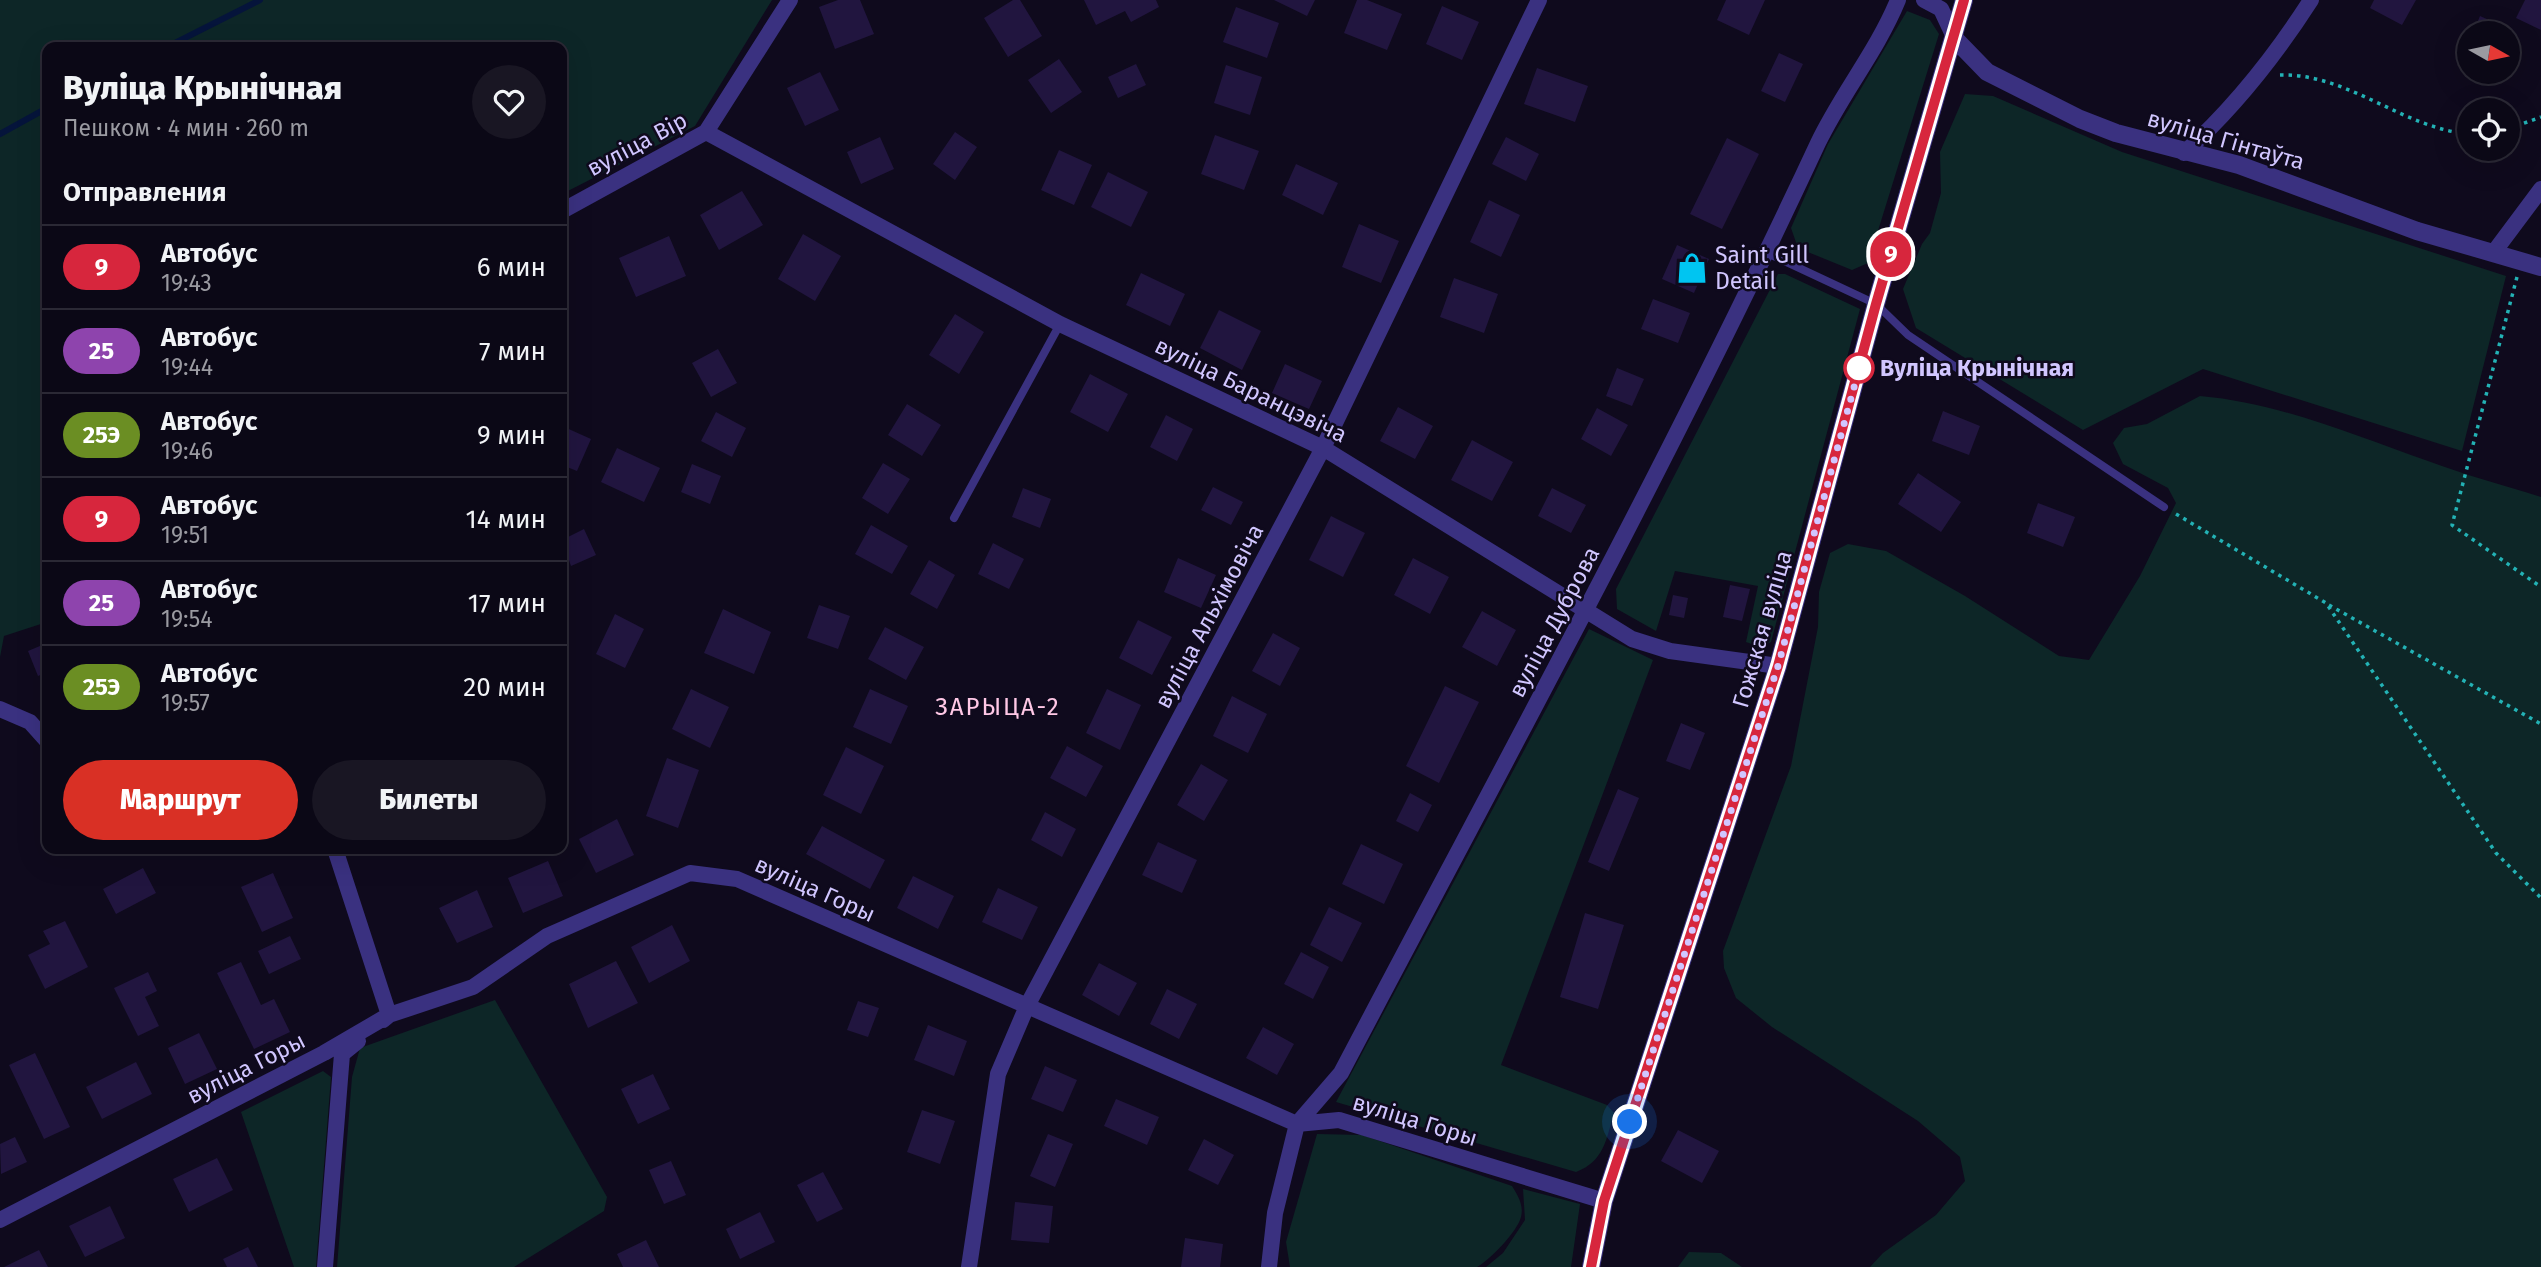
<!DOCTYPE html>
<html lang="ru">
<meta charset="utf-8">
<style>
:root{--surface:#0b0816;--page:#191623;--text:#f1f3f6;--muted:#9a9aa1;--line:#2b2935;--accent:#d93025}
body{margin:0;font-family:"Fira Sans",sans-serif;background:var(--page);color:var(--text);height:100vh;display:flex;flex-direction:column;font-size:26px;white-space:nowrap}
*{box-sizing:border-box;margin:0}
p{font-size:23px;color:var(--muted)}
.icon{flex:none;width:38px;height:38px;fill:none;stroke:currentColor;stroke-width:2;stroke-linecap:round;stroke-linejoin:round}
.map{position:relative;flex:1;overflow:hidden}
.details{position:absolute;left:42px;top:42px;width:525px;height:812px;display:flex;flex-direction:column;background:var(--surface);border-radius:14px;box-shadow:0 7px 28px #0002,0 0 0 2px var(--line)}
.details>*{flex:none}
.badge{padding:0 14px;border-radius:23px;font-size:24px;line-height:46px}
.needle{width:46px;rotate:99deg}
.tools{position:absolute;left:2457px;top:21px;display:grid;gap:14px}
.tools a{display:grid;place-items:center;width:63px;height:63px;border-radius:50%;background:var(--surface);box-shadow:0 7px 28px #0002,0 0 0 2px var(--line);font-size:35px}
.you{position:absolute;width:35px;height:35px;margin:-18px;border:5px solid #fff;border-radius:50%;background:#1a73e8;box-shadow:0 0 0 10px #1a73e833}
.map>.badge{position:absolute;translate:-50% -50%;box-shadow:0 0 0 4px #fff}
h2{padding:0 21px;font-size:26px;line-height:63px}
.round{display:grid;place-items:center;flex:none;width:74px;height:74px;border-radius:37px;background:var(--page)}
.head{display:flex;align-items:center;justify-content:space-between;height:119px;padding:0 21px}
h1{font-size:33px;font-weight:800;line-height:52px}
.action{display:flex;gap:14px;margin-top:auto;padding:14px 21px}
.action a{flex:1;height:80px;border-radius:42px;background:var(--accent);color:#fff;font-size:28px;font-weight:800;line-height:80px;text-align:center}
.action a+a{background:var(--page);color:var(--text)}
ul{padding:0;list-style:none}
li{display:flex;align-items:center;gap:21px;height:84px;padding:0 21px;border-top:2px solid var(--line)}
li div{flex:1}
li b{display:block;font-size:26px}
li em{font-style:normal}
li .badge{min-width:77px;font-weight:700;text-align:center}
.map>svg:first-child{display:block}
.green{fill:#0d2627}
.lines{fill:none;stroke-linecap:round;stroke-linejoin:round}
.stream{stroke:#05143b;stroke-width:6}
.building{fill:#21153f}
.path{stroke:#23b2b5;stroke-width:3.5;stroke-dasharray:3.5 5;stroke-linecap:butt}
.service{stroke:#3a3180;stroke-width:8}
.minor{stroke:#3a3180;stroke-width:16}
.tertiary{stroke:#3a3180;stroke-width:18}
.line-casing{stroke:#fff;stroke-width:16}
.line{stroke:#d7263d;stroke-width:10}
.walk{stroke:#d1c6ff;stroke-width:7;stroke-dasharray:0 12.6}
.stop-dot{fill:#fff;stroke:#d7263d;stroke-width:3.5}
.labels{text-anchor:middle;stroke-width:5;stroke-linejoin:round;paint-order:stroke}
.street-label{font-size:23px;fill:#d1c6ff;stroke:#0f0a1d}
.poi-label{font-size:23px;fill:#d1c6ff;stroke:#0f0a1d;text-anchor:start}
.stop-label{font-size:23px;font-weight:bold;fill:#d1c6ff;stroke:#0f0a1d;text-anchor:start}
.neighbourhood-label{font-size:24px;letter-spacing:2px;fill:#ffc8e6;stroke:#0f0a1d}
</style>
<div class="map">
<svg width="2541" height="1267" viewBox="0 0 2541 1267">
<rect width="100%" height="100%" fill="#0f0a1d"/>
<path class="green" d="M0 0H772L695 126 562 194V47H47V622L4 636 0 657Z
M1907 11 1930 20 1939 34 1868 263 1852 270 1798 248 1791 228 1828 144Z
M1965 94 1993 96 2122 152 2506 276 2462 451 2203 369 2083 430 1916 328 1903 289 1922 244 1930 233 1941 193 1940 152Z
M1778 274H1785L1860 309 1771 642 1761 647 1746 642 1758 586 1675 571 1656 631 1617 609 1616 589Z
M2200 396C2280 403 2353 435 2428 461 2465 475 2503 485 2541 497V1267H1870L1883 1253 1936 1215 1965 1181 1960 1157 1918 1121 1772 1027 1736 998 1724 968 1723 951 1791 766 1818 627 1819 592 1830 553 1848 544 1886 551 1965 596 2059 656 2089 660 2140 576 2176 503 2168 488 2123 464 2113 443 2124 428 2147 424Z
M1589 629 1653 660 1501 1065 1607 1105 1614 1113C1606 1140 1604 1161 1576 1172L1336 1102Z
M495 1000 607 1197 604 1211 514 1267H337L352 1077 360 1048Z
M323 1071 331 1077 316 1267H294L241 1112Z
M1317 1134 1362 1135 1512 1186C1518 1196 1524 1205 1521 1217 1517 1232 1490 1260 1477 1267H1290L1286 1242Z
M1523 1189 1580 1204 1571 1267H1486L1503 1253 1525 1220Z
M1689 1252 1721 1253 1742 1267H1678Z"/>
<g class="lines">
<path class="stream" d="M167 47 260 0
M0 134 47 108"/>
</g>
<path class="building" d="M838 0H860L874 34 835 49 819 7Z
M1013 0H1020L1042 36 1008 57 984 18Z
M1084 0H1156L1159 7 1131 22 1125 11 1096 25Z
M1274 0H1315L1307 16Z
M1357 0H1367L1402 14 1387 50 1344 33Z
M1726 0H1765L1749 35 1717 20Z
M2374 0H2416L2402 25 2370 8Z
M2525 0H2541V30L2516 18Z
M1442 6 1479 22 1462 60 1426 44Z
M1236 7 1279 23 1267 58 1223 42Z
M2480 16 2509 29 2507 33H2473Z
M1779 53 1803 64 1785 102 1761 91Z
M1059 59 1082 92 1051 113 1028 80Z
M1136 64 1146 85 1118 98 1108 77Z
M1226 65 1262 77 1250 115 1214 103Z
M1537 68 1588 86 1575 122 1524 104Z
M820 72 839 110 805 126 787 88Z
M955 132 977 147 955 180 933 164Z
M1215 135 1259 151 1244 190 1201 174Z
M880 137 894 169 861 184 847 152Z
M1506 137 1539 154 1526 181 1492 164Z
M1727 138 1759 154 1722 229 1690 214Z
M1059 150 1092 165 1074 205 1041 190Z
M1296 164 1338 183 1323 215 1282 195Z
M1108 172 1148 192 1131 227 1091 207Z
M742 191 763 225 719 250 700 215Z
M1489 200 1520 215 1501 257 1470 242Z
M1359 224 1399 241 1381 283 1342 267Z
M803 234 841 256 815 301 778 279Z
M669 236 686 276 636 297 619 258Z
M1677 245 1709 259 1694 293 1662 279Z
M1141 273 1185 294 1170 326 1126 305Z
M1454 278 1498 294 1484 333 1440 317Z
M1653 299 1690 313 1678 343 1641 329Z
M1219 310 1261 331 1242 370 1200 348Z
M955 314 984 332 959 374 929 355Z
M718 349 737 383 711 397 692 363Z
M1285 364 1322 381 1309 409 1272 393Z
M1617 368 1644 379 1632 406 1606 396Z
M1090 374 1128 394 1108 432 1070 412Z
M907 404 941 425 922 456 888 435Z
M1398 407 1433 426 1415 459 1380 441Z
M1597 408 1628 425 1611 456 1581 439Z
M1943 411 1980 426 1969 455 1932 441Z
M716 412 746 428 732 457 701 441Z
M1166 415 1193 429 1177 461 1150 447Z
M562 426 591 439 577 471 562 465Z
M1472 440 1513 462 1492 501 1451 480Z
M617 448 660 468 644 502 601 482Z
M883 463 910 479 888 514 862 498Z
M692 464 721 476 710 504 681 492Z
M1918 473 1961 502 1941 532 1898 504Z
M1213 487 1243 502 1231 525 1201 510Z
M1023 488 1051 499 1040 528 1012 517Z
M1552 488 1586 505 1571 533 1538 516Z
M2038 503 2075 517 2063 547 2027 533Z
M1331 516 1365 533 1343 577 1309 560Z
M871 525 908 546 892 574 855 554Z
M584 529 596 555 571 566 562 540Z
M993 543 1024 559 1009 589 978 574Z
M1178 558 1216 575 1201 608 1164 592Z
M1413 558 1449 577 1430 614 1394 595Z
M929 560 955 575 937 609 910 594Z
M1730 585 1750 589 1742 621 1723 617Z
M1673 595 1688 598 1684 618 1669 615Z
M819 605 850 616 838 649 807 638Z
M723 609 771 632 754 674 704 653Z
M1482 611 1516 630 1497 666 1462 647Z
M615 614 644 629 625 668 596 654Z
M1138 620 1172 637 1152 675 1119 658Z
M885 627 924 647 906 680 868 659Z
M1273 633 1300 648 1280 686 1252 671Z
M47 643V672L38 676 28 651Z
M1445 686 1479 702 1439 783 1406 766Z
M691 689 729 707 710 748 672 729Z
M870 689 908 706 891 744 853 727Z
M1107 689 1141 705 1120 750 1086 733Z
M1232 696 1267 714 1248 753 1213 736Z
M1681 723 1705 733 1690 770 1666 761Z
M1067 746 1103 766 1086 797 1050 778Z
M846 747 884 766 861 814 823 795Z
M667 758 699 770 678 828 646 816Z
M1201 764 1228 780 1204 821 1177 805Z
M1618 789 1639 798 1609 871 1588 862Z
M1410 793 1432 805 1418 832 1396 821Z
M1045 812 1076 829 1062 857 1031 840Z
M617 819 634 855 596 873 579 839Z
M822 826 885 860 870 889 806 854Z
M1158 842 1197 860 1182 893 1142 875Z
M1361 844 1403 864 1384 904 1342 884Z
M548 861 563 896 523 913 508 878Z
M143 868 156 893 116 914 103 889Z
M273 873 293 918 262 932 241 887Z
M913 876 954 896 938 929 897 908Z
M998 888 1038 907 1022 940 982 922Z
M477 890 493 927 457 943 439 908Z
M1329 907 1362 923 1342 962 1310 945Z
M1585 913 1624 925 1598 1009 1560 997Z
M65 921 88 967 45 989 28 955 50 944 43 931Z
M672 925 690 961 649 983 631 947Z
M290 936 301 959 269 974 258 951Z
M1301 952 1329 967 1313 999 1284 984Z
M616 961 638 1003 588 1028 569 984Z
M241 962 261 1005 274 999 290 1032 254 1049 217 973Z
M1099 963 1137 983 1119 1016 1082 995Z
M148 972 157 991 145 997 159 1026 138 1036 114 988Z
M1167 989 1197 1004 1179 1039 1150 1024Z
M858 1001 879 1008 868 1037 847 1030Z
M928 1025 967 1041 954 1076 914 1060Z
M1263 1027 1294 1044 1277 1075 1246 1058Z
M199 1033 217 1069 185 1084 168 1048Z
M35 1053 70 1127 44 1139 9 1065Z
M136 1062 152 1094 102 1119 86 1087Z
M1045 1066 1077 1080 1063 1112 1031 1099Z
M653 1074 670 1109 638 1124 621 1089Z
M1116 1099 1159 1117 1147 1145 1104 1126Z
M922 1110 955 1121 940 1164 907 1152Z
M1678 1130 1719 1151 1702 1183 1661 1161Z
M1048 1134 1073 1144 1055 1187 1030 1176Z
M15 1137 27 1162 1 1174 0 1144Z
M1204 1139 1234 1155 1218 1185 1188 1170Z
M217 1158 233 1190 189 1212 173 1179Z
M671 1161 686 1195 664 1204 649 1170Z
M823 1172 843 1209 817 1222 797 1185Z
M1015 1202 1053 1206 1049 1243 1011 1240Z
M110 1206 125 1238 85 1257 69 1226Z
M760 1212 775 1242 740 1259 726 1229Z
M1185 1238 1223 1244 1220 1267H1181Z
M646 1240 659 1267H623L617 1254Z
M248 1247 258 1267H227L223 1259Z
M39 1250 48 1267H4Z"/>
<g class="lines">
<path class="path" d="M2280 75C2348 73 2402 128 2469 134
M2508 129 2541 117
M2517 277 2452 525 2541 587
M2176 514 2326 603 2496 853 2541 898
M2329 605 2541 724"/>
<path class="service" d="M1767 253 1876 304 1908 335 2164 507
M954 518 1060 324"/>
<path class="minor" d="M1924 0 1941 9 1955 39
M706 132 1060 324 1323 448 1632 639 1670 651 1778 666
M2184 153C2234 108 2275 56 2311 0
M562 211 706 132 790 0
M2494 252 2541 189
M0 709 30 722 47 741
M335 849 389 1015 383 1020
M0 1220 324 1053 389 1015 473 987 547 936 690 873 737 879 1297 1124 1339 1120 1604 1201
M325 1267 342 1054 358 1041
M969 1267 998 1074 1027 1006 1323 448 1539 0
M1269 1267 1275 1213 1297 1124 1341 1073C1503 765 1671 459 1818 143 1842 93 1877 51 1898 0"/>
<path class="tertiary" d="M1955 39 1987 72 2080 119 2116 133 2239 165 2417 231 2541 267
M1591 1267 1604 1201 1778 666 1876 304 1964 0"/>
</g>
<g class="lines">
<defs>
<path id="line" d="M1591 1267 1604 1201 1778 666 1876 304 1964 0"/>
</defs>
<use href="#line" class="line-casing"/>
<use href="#line" class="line"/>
<path class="walk" d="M1630 1122 1778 666 1862 358 1859 368"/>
</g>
<defs>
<symbol id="shop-bare" viewBox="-9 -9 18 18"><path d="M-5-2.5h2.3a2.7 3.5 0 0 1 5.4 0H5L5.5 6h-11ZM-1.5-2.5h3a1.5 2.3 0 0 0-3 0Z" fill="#00c5f1" stroke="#0f0a1d" stroke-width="2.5" paint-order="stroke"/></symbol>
</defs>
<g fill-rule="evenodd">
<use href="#shop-bare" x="1670" y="246" width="44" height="44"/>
</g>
<circle class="stop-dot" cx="1859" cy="368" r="14"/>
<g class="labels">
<g class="street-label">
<text transform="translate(2226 140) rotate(16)" y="8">вуліца Гінтаўта</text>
<text transform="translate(637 144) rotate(-28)" y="8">вуліца Вір</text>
<text transform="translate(1251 390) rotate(26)" y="8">вуліца Баранцэвіча</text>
<text transform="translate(1209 616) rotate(-62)" y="8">вуліца Альхімовіча</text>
<text transform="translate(1554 622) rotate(-62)" y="8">вуліца Дуброва</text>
<text transform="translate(1762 629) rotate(-74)" y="8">Гожская вуліца</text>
<text transform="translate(815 889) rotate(24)" y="8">вуліца Горы</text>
<text transform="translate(246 1068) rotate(-27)" y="8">вуліца Горы</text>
<text transform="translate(1415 1120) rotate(17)" y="8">вуліца Горы</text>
</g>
<g class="poi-label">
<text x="1715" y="263">Saint Gill<tspan x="1715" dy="26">Detail</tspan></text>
</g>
<g class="stop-label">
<text x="1880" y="376">Вуліца Крынічная</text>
</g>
<g class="neighbourhood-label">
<text x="998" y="715">ЗАРЫЦА-2</text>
</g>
</g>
</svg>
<div class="tools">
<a><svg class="needle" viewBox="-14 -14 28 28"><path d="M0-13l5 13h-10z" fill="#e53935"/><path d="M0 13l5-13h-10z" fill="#9a9aa1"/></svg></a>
<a><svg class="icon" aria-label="locate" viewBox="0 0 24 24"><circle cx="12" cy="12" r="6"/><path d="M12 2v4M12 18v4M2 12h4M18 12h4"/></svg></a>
</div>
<div class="you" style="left:1630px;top:1122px"></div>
<b class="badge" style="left:1891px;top:254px;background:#d7263d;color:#fff">9</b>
<section class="details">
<div class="head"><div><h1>Вуліца Крынічная</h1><p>Пешком · 4 мин · 260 m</p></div><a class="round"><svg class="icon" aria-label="heart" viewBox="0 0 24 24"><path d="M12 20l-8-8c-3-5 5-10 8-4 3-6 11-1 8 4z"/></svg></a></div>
<h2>Отправления</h2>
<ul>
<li><span class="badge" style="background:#d7263d;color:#fff">9</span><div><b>Автобус</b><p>19:43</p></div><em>6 мин</em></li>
<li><span class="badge" style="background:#8e44ad;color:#fff">25</span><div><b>Автобус</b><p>19:44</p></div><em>7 мин</em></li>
<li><span class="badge" style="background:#6b8e23;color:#fff">25Э</span><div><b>Автобус</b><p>19:46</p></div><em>9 мин</em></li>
<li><span class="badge" style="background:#d7263d;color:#fff">9</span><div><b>Автобус</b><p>19:51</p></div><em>14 мин</em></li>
<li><span class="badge" style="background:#8e44ad;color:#fff">25</span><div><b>Автобус</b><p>19:54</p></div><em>17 мин</em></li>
<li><span class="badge" style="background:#6b8e23;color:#fff">25Э</span><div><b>Автобус</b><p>19:57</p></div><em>20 мин</em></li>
</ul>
<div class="action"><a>Маршрут</a><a>Билеты</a></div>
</section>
</div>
